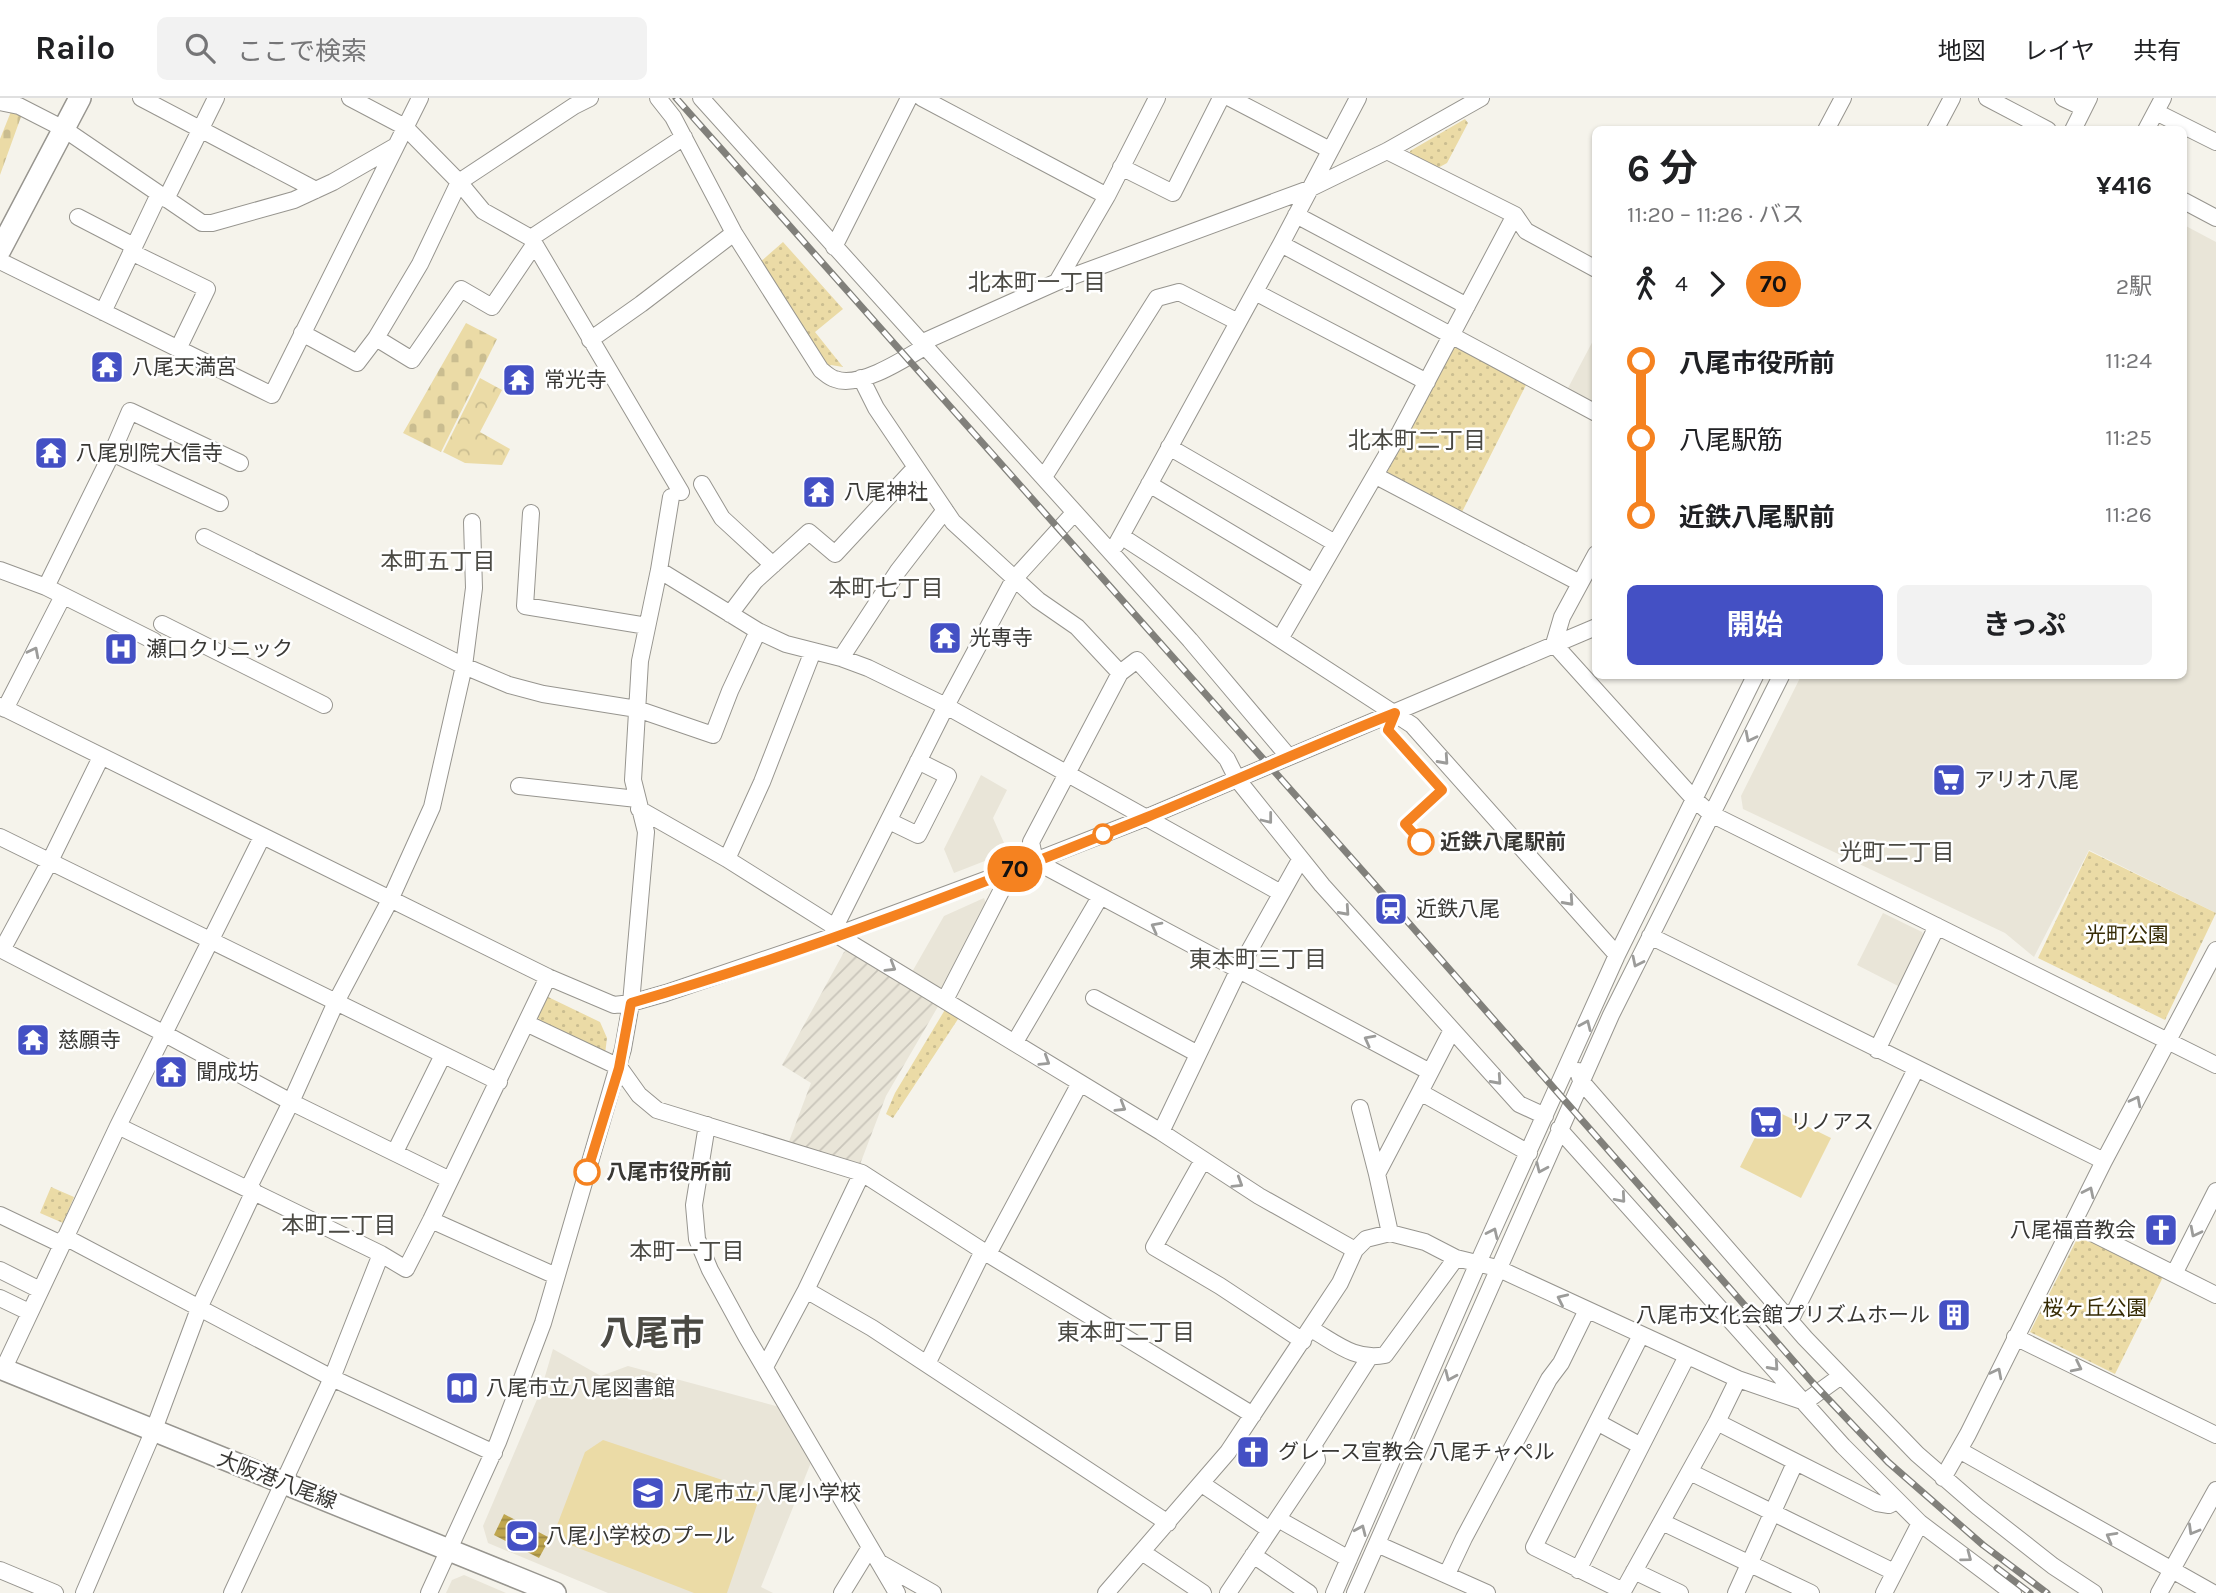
<!DOCTYPE html>
<html lang="ja">
<meta charset="utf-8">
<style>
:root{--surface:#fff;--page:#f2f2f2;--text:#202124;--muted:#757577;--line:#e0e0e0;--accent:#4450c4}
body{margin:0;font-family:Karla,"Noto Sans JP",sans-serif;background:var(--page);color:var(--text);height:100vh;display:flex;flex-direction:column;font-size:26px;white-space:nowrap}
*{box-sizing:border-box;margin:0}
p{font-size:23px;color:var(--muted)}
.icon{flex:none;width:38px;height:38px;fill:none;stroke:currentColor;stroke-width:2;stroke-linecap:round;stroke-linejoin:round}
.map{position:relative;flex:1;overflow:hidden}
.drawer{position:absolute;left:1592px;top:28px;width:595px;height:553px;display:flex;flex-direction:column;background:var(--surface);border-radius:10px;box-shadow:0 2px 5px #0004}
.drawer>*{flex:none}
.badge{padding:0 14px;border-radius:23px;font-size:24px;line-height:46px}
.map>.badge{position:absolute;translate:-50% -50%;box-shadow:0 0 0 4px #fff}
.legs{display:flex;align-items:center;gap:10px;height:77px;padding:0 35px;font-size:23px}
.legs p{margin-inline-start:auto}
.overview{display:flex;align-items:center;justify-content:space-between;height:119px;padding:0 35px}
h1{font-size:38px;font-weight:700;line-height:52px}
.action{display:flex;gap:14px;margin-top:auto;padding:14px 35px}
.action a{flex:1;height:80px;border-radius:10px;background:var(--accent);color:#fff;font-size:28px;font-weight:700;line-height:80px;text-align:center}
.action a+a{background:var(--page);color:var(--text)}
ul{padding:0 35px;list-style:none}
li{display:flex;align-items:center;gap:24px;height:77px;font-size:26px}
li i{display:grid;place-items:center;width:10px;height:100%;margin:0 9px;background:currentColor}
li i::after{content:'';width:18px;height:18px;margin:-9px;border:5px solid;border-radius:50%;background:var(--surface)}
li p{margin-inline-start:auto}
li:first-child i{background:linear-gradient(#0000 50%,currentColor 0)}
li:last-child i{background:linear-gradient(currentColor 50%,#0000 0)}
header{display:flex;align-items:center;gap:42px;box-sizing:border-box;height:98px;padding:0 35px;background:var(--surface);border-bottom:2px solid var(--line)}
header strong{font-size:33px}
nav{display:flex;gap:38px;margin-inline-start:auto;font-size:24px}
.search{width:490px;height:63px;background:var(--page);display:flex;align-items:center;gap:18px;box-sizing:border-box;padding:0 24px;border-radius:10px;color:var(--muted);font-size:26px}
.map>svg:first-child{display:block}
.built{fill:#e9e5d8}
.industrial{fill:url(#industrial-furrows)}
.grass{fill:url(#grass-dots)}
.forest{fill:url(#forest-crowns)}
.cemetery{fill:url(#cemetery-stones)}
.garden{fill:#ebdba6}
.water{fill:url(#water-rules)}
.lines{fill:none;stroke-linecap:round;stroke-linejoin:round}
.minor-casing{stroke:#97958f;stroke-width:18}
.major-casing{stroke:#97958f;stroke-width:24}
.minor{stroke:#fff;stroke-width:16}
.major{stroke:#fff;stroke-width:21}
.rail-casing{stroke:#81807b;stroke-width:7}
.rail{stroke:#fff;stroke-width:4.5;stroke-dasharray:13;stroke-linecap:butt}
.oneway{stroke:#9c9c9a}
.line-1-casing{stroke:#fff;stroke-width:16}
.line-1{stroke:#f58220;stroke-width:10}
.stop-1-dot{fill:#fff;stroke:#f58220;stroke-width:3.5}
.labels{text-anchor:middle;stroke-width:5;stroke-linejoin:round;paint-order:stroke}
.poi-label{font-size:21px;fill:#393835;stroke:#fff;text-anchor:start}
.stop-label{font-size:21px;font-weight:bold;fill:#393835;stroke:#fff;text-anchor:start}
.park-label{font-size:21px;fill:#362b04;stroke:#fff}
.street-label{font-size:21px;fill:#393835;stroke:#fff}
.neighbourhood-label{font-size:23px;fill:#4b4a44;stroke:#fff}
.town-label{font-size:35px;font-weight:bold;fill:#4b4a44;stroke:#fff}
</style>
<header>
<strong>Railo</strong>
<div class="search"><svg class="icon" aria-label="search" viewBox="0 0 24 24"><circle cx="10" cy="10" r="6"/><path d="M15 15l6 6"/></svg>ここで検索</div>
<nav><a>地図</a><a>レイヤ</a><a>共有</a></nav>
</header>
<div class="map">
<svg width="2216" height="1495" viewBox="0 0 2216 1495">
<defs>
<pattern id="industrial-furrows" width="10" height="10" patternUnits="userSpaceOnUse" patternTransform="scale(1.75)"><rect width="10" height="10" fill="#e9e5d8"/><path d="M-1 1l2-2M0 10L10 0M9 11l2-2" fill="none" stroke="#c9c5ba"/></pattern>
<pattern id="grass-dots" width="8" height="8" patternUnits="userSpaceOnUse" patternTransform="scale(1.75)"><rect width="8" height="8" fill="#ebdba6"/><path d="M2 2h.1M6 6h.1" fill="none" stroke="#cabd90" stroke-width="1.8" stroke-linecap="round"/></pattern>
<pattern id="forest-crowns" width="20" height="18" patternUnits="userSpaceOnUse" patternTransform="scale(1.75)"><rect width="20" height="18" fill="#ebdba6"/><path d="M2 6a3 3 0 1 1 6 0M12 15a3 3 0 1 1 6 0" fill="none" stroke="#cabd90"/></pattern>
<pattern id="cemetery-stones" width="16" height="16" patternUnits="userSpaceOnUse" patternTransform="scale(1.75)"><rect width="16" height="16" fill="#ebdba6"/><path d="M2 7V4a2 2 0 0 1 4 0v3zM10 15v-3a2 2 0 0 1 4 0v3z" fill="#cabd90"/></pattern>
<pattern id="water-rules" width="6" height="5" patternUnits="userSpaceOnUse" patternTransform="scale(1.75)"><rect width="6" height="5" fill="#bfa64f"/><path d="M0 2.5h6" fill="none" stroke="#9c8842"/></pattern>
</defs>
<rect width="100%" height="100%" fill="#f5f3eb"/>
<path class="built" d="M2184 127 2216 144V815L2089 752 2034 859 2005 835 1743 711 1741 698 1801 578H2184Z
M1596 237V308L1567 292Z
M981 677 1007 692 993 720 1008 754 954 775 944 751Z
M984 800 988 811 948 889 940 892 912 874 944 818Z
M1883 815 1922 834 1925 842 1902 890 1857 867Z
M553 1251 601 1278 628 1268 783 1310 812 1362 761 1489 773 1495H608L488 1445 483 1428 541 1292Z
M464 1477 506 1495H446L452 1482Z"/>
<path class="industrial" d="M854 849 940 905 886 998 859 1069 788 1046 811 985 782 967 844 854Z"/>
<path class="grass" d="M1465 21 1468 25 1447 65 1436 71 1410 60V53Z
M783 144 843 211 815 234 843 269 831 267 828 269 759 165Z
M1455 249 1527 285 1462 414 1387 374 1409 335 1451 250Z
M2089 753 2216 815 2165 922 2038 860Z
M546 898 600 924 607 940 605 956 540 924 537 917Z
M946 910 960 918 893 1020 886 1016 895 995Z
M51 1089 74 1099 63 1125 40 1115Z
M2079 1137 2163 1179 2115 1276 2030 1234Z"/>
<path class="forest" d="M480 280 502 292 480 334 510 351 502 367 465 365 443 354Z"/>
<path class="cemetery" d="M12 11 22 16 0 77V41Z
M466 225 497 241 441 354 403 335Z"/>
<path class="garden" d="M1770 1010 1831 1040 1801 1100 1740 1069Z
M603 1342 761 1395 727 1495H694L563 1444 556 1430 585 1354Z"/>
<path class="water" d="M504 1416 550 1440 539 1460 494 1437Z"/>
<g class="lines">
<defs>
<path id="minor" d="M141 0 316 92
M350 0 405 29 459 84 483 113 531 140 681 394
M658 0 673 19 734 135 821 272C825 275 830 280 835 281 859 291 906 260 926 248
M701 0 1190 542 1288 658
M922 0 1107 98
M1230 0 1330 52
M1987 0 2048 32
M2063 0 2084 10
M0 4 19 8 64 31 202 125H212L294 102 333 84 394 49
M2156 14 2216 44
M1826 32 1843 0
M1935 32 1952 0
M2073 32 2089 0
M2146 32 2163 0
M1387 53 1515 117 1526 133 1596 171
M1121 69 1173 95 1221 0
M166 101 216 0
M2184 103 2216 120
M1296 117 1467 208
M78 119 134 148
M531 140 684 39
M1281 146 1596 315
M834 149 909 0
M131 154 207 191 178 251
M0 163 272 297 420 0
M1057 184 1107 98 1157 0
M1255 194 1427 284
M103 214 159 96
M302 235 357 265 376 240 420 166 459 84 574 8 590 0
M376 240 412 262 461 191 492 209 534 147
M590 242 641 206 734 135
M923 244 1057 184 1309 91 1387 53 1481 0
M861 280 876 310 953 424 1038 502 1077 529 1120 575
M1169 349 1335 445
M112 355 220 405
M1376 378 1580 485
M1044 379 1157 200 1179 194 1238 224
M702 386 722 420 773 467
M1149 386 1313 484
M531 415 525 508 647 528
M1121 438 1412 627 1617 857
M204 439 464 568 509 587 543 596 637 611 713 637 730 593 758 533
M1116 447 1281 146 1358 0
M1596 456 1562 519 1554 546 1694 701 1711 716 2216 967
M0 472 46 489 154 543
M659 472 758 533 786 546 841 560 868 570 946 608 1281 795
M46 489 112 355 130 313 240 365
M730 516 755 483 809 434 835 456 916 369
M162 526 324 607
M1280 541 1400 334 1515 117
M841 560 898 473 945 412
M0 608 548 879 614 907 631 905 666 895 837 837 1012 772 1145 720 1596 529
M5 611 63 498
M519 688 637 701
M639 711 727 761 835 829 837 837 1161 1034 1259 1098 1355 1152
M889 723 918 737 948 678 918 663
M0 739 499 984
M727 761 762 684 813 553
M835 829 946 608 1014 481 1074 415
M1650 838 2104 1063
M0 851 165 936 291 1004 450 1082
M2 852 50 763 101 659
M1094 900 1198 956
M945 902 1012 772
M526 925 619 969 639 997 657 1012 862 1075 983 1153 1253 1317
M1452 932 1420 994 1529 1055
M1015 944 1100 799
M1877 952 1937 828
M1578 973 1581 983 1805 1240 1917 1356 1978 1409 2053 1468 2094 1495
M1430 974 1035 763 1031 744 1120 575 1137 562 1227 661 1237 681 1322 787 1519 1006 1545 1018
M1360 1010 1377 1076
M707 1027 694 1107 697 1141 710 1172 746 1238 897 1495
M118 1028 381 1156 406 1171 431 1122 548 879
M1559 1031 1843 1348 1920 1425 2013 1495
M1161 1034 1238 873 1300 762
M395 1054 443 957
M1203 1062 1154 1149 1220 1188 1303 1243
M248 1091 291 1004 336 904 390 802 432 709 464 568 474 490 472 424
M0 1117 61 1146
M431 1122 556 1178
M2074 1126 2216 1197
M1390 1135 1377 1076 1420 994
M65 1139 332 1280 494 1355
M988 1156 1080 985
M0 1172 40 1192
M2174 1176 2216 1093
M806 1192 872 1230 1168 1425
M0 1200 29 1214
M1790 1223 1916 971
M1311 1231C1336 1245 1355 1263 1385 1257L1456 1160
M2015 1239 2216 1337
M927 1266 983 1153
M766 1267 806 1192 862 1075
M3 1272 118 1028 262 739
M1597 1324 1641 1348
M1717 1324 1877 1405 1889 1407 1897 1403
M1959 1352 2213 1495
M1690 1374 1894 1474
M1943 1380 1968 1336 2104 1063 2216 852
M1202 1386 1270 1432
M1278 1421 1349 1461
M1662 1424 1811 1495
M1377 1446 1487 1495
M1142 1454 1203 1495
M1253 1457 1309 1495
M882 1466 933 1495
M0 1472 55 1495
M1578 1472 1687 1258
M1634 1473 1680 1495
M1447 1476 1464 1440 1549 1281 1561 1265 1587 1212
M1623 1493 1534 1449 1641 1237
M84 1495 153 1334 200 1208 254 1093
M232 1495 332 1280 381 1156
M429 1495 498 1344 543 1225 623 951 631 905 646 734 633 682 640 563 659 472 671 399
M842 1495 869 1451
M1106 1495 1228 1354 1340 1185 1355 1152 1366 1141 1390 1135 1425 1144 1456 1160 1497 1170 1738 1281 1805 1304 1841 1278
M1228 1495 1317 1362 1314 1346 1369 1260
M1334 1495 1478 1165 1617 857 1755 578
M1355 1495 1611 917 1781 578
M1622 1495 1717 1324 1738 1281
M1736 1495 1795 1365
M1884 1495 1920 1425
M2159 1495 2216 1392"/>
<path id="major" d="M0 152 80 0
M0 1270 555 1495"/>
</defs>
<use href="#minor" class="minor-casing"/>
<use href="#major" class="major-casing"/>
<use href="#minor" class="minor"/>
<use href="#major" class="major"/>
<defs>
<path id="rail" d="M676 0 1393 807 1812 1284 1888 1364 1983 1447 2047 1495
M1997 1470 2030 1495"/>
</defs>
<use href="#rail" class="rail-casing"/>
<use href="#rail" class="rail"/>
</g>
<defs><path id="oneway-chevron" d="M-2-3.5L2.5 0L-2 3.5" fill="none" stroke-width="1.6" stroke-linecap="round" stroke-linejoin="round" transform="scale(1.75)"/></defs>
<g class="oneway">
<use href="#oneway-chevron" transform="translate(34 554) rotate(-63)"/>
<use href="#oneway-chevron" transform="translate(1750 639) rotate(117)"/>
<use href="#oneway-chevron" transform="translate(1444 662) rotate(48)"/>
<use href="#oneway-chevron" transform="translate(1268 721) rotate(52)"/>
<use href="#oneway-chevron" transform="translate(1569 803) rotate(48)"/>
<use href="#oneway-chevron" transform="translate(1345 813) rotate(48)"/>
<use href="#oneway-chevron" transform="translate(1156 829) rotate(-152)"/>
<use href="#oneway-chevron" transform="translate(1637 864) rotate(116)"/>
<use href="#oneway-chevron" transform="translate(891 869) rotate(31)"/>
<use href="#oneway-chevron" transform="translate(1586 927) rotate(-66)"/>
<use href="#oneway-chevron" transform="translate(1369 942) rotate(-152)"/>
<use href="#oneway-chevron" transform="translate(1045 963) rotate(32)"/>
<use href="#oneway-chevron" transform="translate(1497 982) rotate(48)"/>
<use href="#oneway-chevron" transform="translate(2136 1003) rotate(-63)"/>
<use href="#oneway-chevron" transform="translate(1121 1009) rotate(31)"/>
<use href="#oneway-chevron" transform="translate(1541 1070) rotate(114)"/>
<use href="#oneway-chevron" transform="translate(1238 1085) rotate(32)"/>
<use href="#oneway-chevron" transform="translate(2089 1094) rotate(-64)"/>
<use href="#oneway-chevron" transform="translate(1621 1100) rotate(49)"/>
<use href="#oneway-chevron" transform="translate(2195 1134) rotate(117)"/>
<use href="#oneway-chevron" transform="translate(1493 1135) rotate(-65)"/>
<use href="#oneway-chevron" transform="translate(1562 1201) rotate(-155)"/>
<use href="#oneway-chevron" transform="translate(1774 1268) rotate(48)"/>
<use href="#oneway-chevron" transform="translate(2077 1269) rotate(26)"/>
<use href="#oneway-chevron" transform="translate(1997 1275) rotate(-63)"/>
<use href="#oneway-chevron" transform="translate(1450 1278) rotate(114)"/>
<use href="#oneway-chevron" transform="translate(1361 1432) rotate(-66)"/>
<use href="#oneway-chevron" transform="translate(2193 1432) rotate(120)"/>
<use href="#oneway-chevron" transform="translate(2111 1439) rotate(-151)"/>
<use href="#oneway-chevron" transform="translate(1967 1459) rotate(37)"/>
</g>
<g class="lines">
<defs>
<path id="line-1" d="M587 1074 619 970 631 905C805 855 977 788 1145 720 1228 686 1311 648 1395 615L1388 632 1442 692 1405 726 1421 744"/>
</defs>
<use href="#line-1" class="line-1-casing"/>
<use href="#line-1" class="line-1"/>
</g>
<defs>
<symbol id="temple-square" viewBox="-11 -11 22 22"><rect x="-9" y="-9" width="18" height="18" rx="4" fill="#4450c4" stroke="#fff"/><path d="M0-6L5-2H3V0L6.5 2.5H4V6H1.5V3h-3V6H-4V2.5H-6.5L-3 0V-2H-5Z" fill="#fff"/></symbol>
<symbol id="hospital-square" viewBox="-11 -11 22 22"><rect x="-9" y="-9" width="18" height="18" rx="4" fill="#4450c4" stroke="#fff"/><path d="M-5-5h3v3.5h4V-5h3V5h-3V1.5h-4V5h-3Z" fill="#fff"/></symbol>
<symbol id="supermarket-square" viewBox="-11 -11 22 22"><rect x="-9" y="-9" width="18" height="18" rx="4" fill="#4450c4" stroke="#fff"/><path d="M-6-5.5h2.5l.6 2H6L4.5 2H-2.5L-4.4-4H-6ZM-1.5 3.2a1.3 1.3 0 1 0 .1 0ZM3 3.2a1.3 1.3 0 1 0 .1 0Z" fill="#fff"/></symbol>
<symbol id="station-square" viewBox="-11 -11 22 22"><rect x="-9" y="-9" width="18" height="18" rx="4" fill="#4450c4" stroke="#fff"/><path d="M-3-6H3Q5-6 5-4V2Q5 4 3 4L4.5 6H3L1.5 4h-3L-3 6H-4.5L-3 4Q-5 4-5 2V-4Q-5-6-3-6ZM-3.5-4v3h7v-3ZM-3.5 1v1.5H-2V1ZM2 1v1.5H3.5V1Z" fill="#fff"/></symbol>
<symbol id="church-square" viewBox="-11 -11 22 22"><rect x="-9" y="-9" width="18" height="18" rx="4" fill="#4450c4" stroke="#fff"/><path d="M-1.2-6h2.4v3.5h3.3v2.4h-3.3V6h-2.4V-.1h-3.3v-2.4h3.3Z" fill="#fff"/></symbol>
<symbol id="building-square" viewBox="-11 -11 22 22"><rect x="-9" y="-9" width="18" height="18" rx="4" fill="#4450c4" stroke="#fff"/><path d="M-4-6H4V6H1V3H-1V6H-4ZM-2.5-4.3h1.7v1.8h-1.7ZM.8-4.3h1.7v1.8H.8ZM-2.5-1h1.7V.8h-1.7ZM.8-1h1.7V.8H.8Z" fill="#fff"/></symbol>
<symbol id="library-square" viewBox="-11 -11 22 22"><rect x="-9" y="-9" width="18" height="18" rx="4" fill="#4450c4" stroke="#fff"/><path d="M-6-4Q-3-5.5-.7-3.5V5Q-3 3-6 4ZM6-4Q3-5.5 .7-3.5V5Q3 3 6 4Z" fill="#fff"/></symbol>
<symbol id="school-square" viewBox="-11 -11 22 22"><rect x="-9" y="-9" width="18" height="18" rx="4" fill="#4450c4" stroke="#fff"/><path d="M0-5L7-2L0 1L-7-2ZM-4 1L0 2.5L4 1V4Q0 6-4 4Z" fill="#fff"/></symbol>
<symbol id="stadium-square" viewBox="-11 -11 22 22"><rect x="-9" y="-9" width="18" height="18" rx="4" fill="#4450c4" stroke="#fff"/><path d="M0-5a6.5 5 0 1 0 0 10a6.5 5 0 1 0 0-10ZM-3.5-1.8h7v3.6h-7Z" fill="#fff"/></symbol>
</defs>
<g fill-rule="evenodd">
<use href="#temple-square" x="88" y="250" width="38" height="38"/>
<use href="#temple-square" x="500" y="263" width="38" height="38"/>
<use href="#temple-square" x="32" y="336" width="38" height="38"/>
<use href="#temple-square" x="800" y="375" width="38" height="38"/>
<use href="#temple-square" x="926" y="521" width="38" height="38"/>
<use href="#hospital-square" x="102" y="532" width="38" height="38"/>
<use href="#supermarket-square" x="1930" y="663" width="38" height="38"/>
<use href="#station-square" x="1372" y="792" width="38" height="38"/>
<use href="#temple-square" x="14" y="923" width="38" height="38"/>
<use href="#temple-square" x="152" y="955" width="38" height="38"/>
<use href="#supermarket-square" x="1747" y="1005" width="38" height="38"/>
<use href="#church-square" x="2142" y="1113" width="38" height="38"/>
<use href="#building-square" x="1935" y="1198" width="38" height="38"/>
<use href="#library-square" x="443" y="1271" width="38" height="38"/>
<use href="#church-square" x="1234" y="1335" width="38" height="38"/>
<use href="#school-square" x="629" y="1376" width="38" height="38"/>
<use href="#stadium-square" x="503" y="1419" width="38" height="38"/>
</g>
<g class="stop-1-dot">
<circle cx="1103" cy="736" r="9"/>
<circle cx="1421" cy="744" r="12"/>
<circle cx="587" cy="1074" r="12"/>
</g>
<g class="labels">
<g class="poi-label">
<text x="132" y="276">八尾天満宮</text>
<text x="544" y="289">常光寺</text>
<text x="76" y="362">八尾別院大信寺</text>
<text x="844" y="401">八尾神社</text>
<text x="970" y="547">光専寺</text>
<text x="146" y="558">瀬口クリニック</text>
<text x="1974" y="689">アリオ八尾</text>
<text x="1416" y="818">近鉄八尾</text>
<text x="58" y="949">慈願寺</text>
<text x="196" y="981">聞成坊</text>
<text x="1790" y="1031">リノアス</text>
<text x="2136" y="1139" text-anchor="end">八尾福音教会</text>
<text x="1930" y="1224" text-anchor="end">八尾市文化会館プリズムホール</text>
<text x="486" y="1297">八尾市立八尾図書館</text>
<text x="1278" y="1361">グレース宣教会 八尾チャペル</text>
<text x="672" y="1402">八尾市立八尾小学校</text>
<text x="546" y="1445">八尾小学校のプール</text>
</g>
<g class="stop-label">
<text x="1440" y="751">近鉄八尾駅前</text>
<text x="606" y="1081">八尾市役所前</text>
</g>
<g class="park-label">
<text x="2127" y="844">光町公園</text>
<text x="2095" y="1217">桜ヶ丘公園</text>
</g>
<g class="street-label">
<text transform="translate(277 1382) rotate(21)" y="7">大阪港八尾線</text>
</g>
<g class="neighbourhood-label">
<text x="1037" y="192">北本町一丁目</text>
<text x="1417" y="350">北本町二丁目</text>
<text x="438" y="471">本町五丁目</text>
<text x="886" y="498">本町七丁目</text>
<text x="1897" y="762">光町二丁目</text>
<text x="1258" y="869">東本町三丁目</text>
<text x="339" y="1135">本町二丁目</text>
<text x="687" y="1161">本町一丁目</text>
<text x="1126" y="1242">東本町二丁目</text>
</g>
<g class="town-label">
<text x="652" y="1247">八尾市</text>
</g>
</g>
</svg>
<b class="badge" style="left:1015px;top:771px;background:#f58220;color:#111">70</b>
<section class="drawer">
<div class="overview"><div><h1>6 分</h1><p>11:20 – 11:26 · バス</p></div><b>¥416</b></div>
<div class="legs"><svg class="icon" aria-label="walk" viewBox="0 0 24 24"><circle cx="13" cy="4" r="2"/><path d="M13 8l-2 6 4 7M11 14l-3 7M7 12l3-4h3l4 4"/></svg>4<svg class="icon" aria-label="forward" viewBox="0 0 24 24"><path d="M9 5l7 7-7 7"/></svg><b class="badge" style="background:#f58220;color:#111">70</b><p>2駅</p></div>
<ul>
<li><i style="color:#f58220"></i><b>八尾市役所前</b><p>11:24</p></li>
<li><i style="color:#f58220"></i><span>八尾駅筋</span><p>11:25</p></li>
<li><i style="color:#f58220"></i><b>近鉄八尾駅前</b><p>11:26</p></li>
</ul>
<div class="action"><a>開始</a><a>きっぷ</a></div>
</section>
</div>
